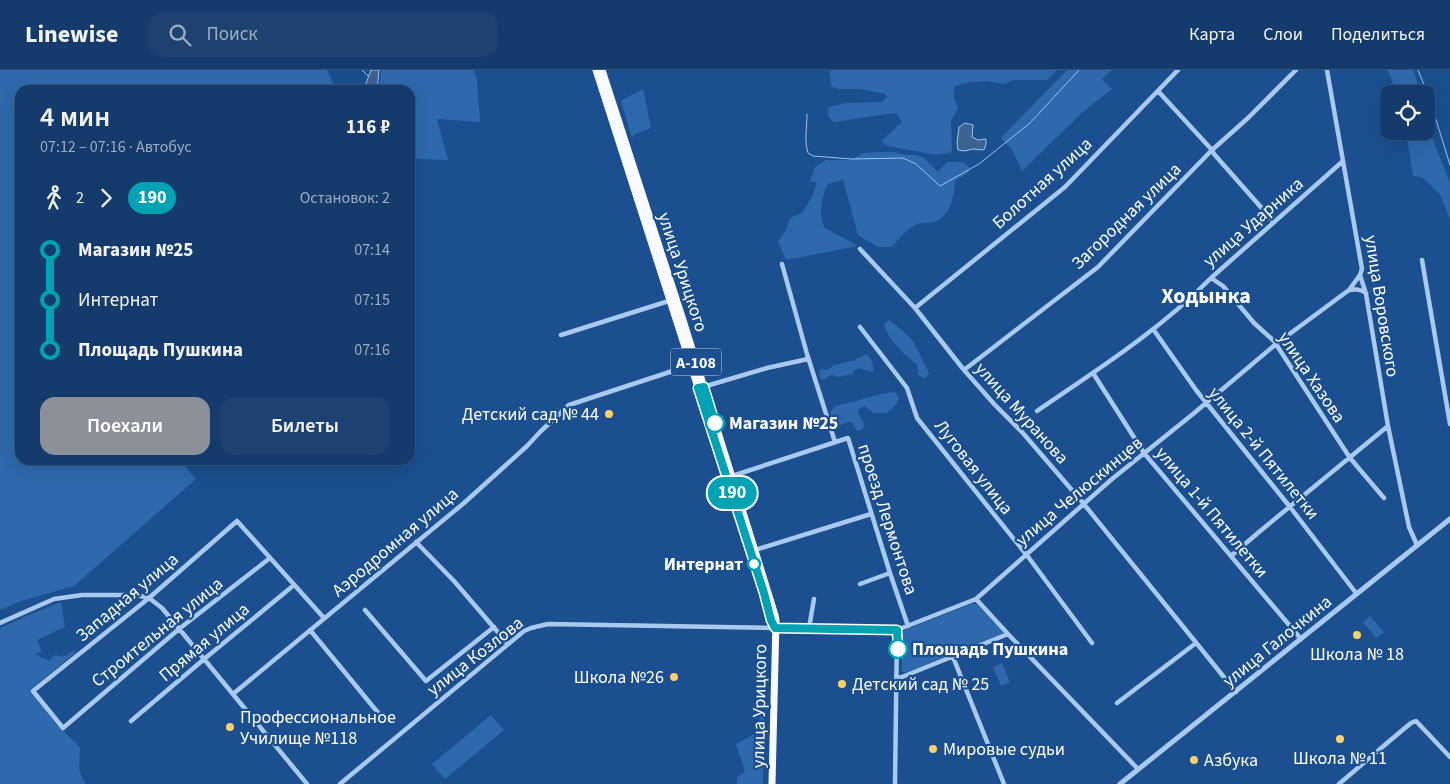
<!DOCTYPE html>
<html lang="ru">
<meta charset="utf-8">
<style>
:root{--surface:#143b6b;--page:#1d4271;--text:#f1f3f6;--muted:#9dadc1;--line:#33557e;--accent:#8c9099}
body{margin:0;font-family:"Source Sans 3",sans-serif;background:var(--page);color:var(--text);height:100vh;display:flex;flex-direction:column;font-size:19px;white-space:nowrap}
*{box-sizing:border-box;margin:0}
p{font-size:16px;color:var(--muted)}
.icon{flex:none;width:28px;height:28px;fill:none;stroke:currentColor;stroke-width:2;stroke-linecap:round;stroke-linejoin:round}
.map{position:relative;flex:1;overflow:hidden}
.details{position:absolute;left:15px;top:15px;width:400px;height:380px;display:flex;flex-direction:column;background:var(--surface);border-radius:15px;box-shadow:0 5px 20px #0002,0 0 0 1px var(--line)}
.details>*{flex:none}
.badge{padding:0 10px;border-radius:16px;font-size:18px;line-height:32px}
.buttons{position:absolute;left:1380px;top:15px;display:grid;gap:10px}
.buttons a{display:grid;place-items:center;width:55px;height:55px;border-radius:10px;background:var(--surface);box-shadow:0 5px 20px #0002,0 0 0 1px var(--line);font-size:25px}
.map>.badge{position:absolute;translate:-50% -50%;box-shadow:0 0 0 2px #fff}
.legs{display:flex;align-items:center;gap:8px;height:55px;padding:0 25px;font-size:16px}
.legs p{margin-inline-start:auto}
.summary{display:flex;align-items:center;justify-content:space-between;height:85px;padding:0 25px}
h1{font-size:28px;font-weight:600;line-height:38px}
.primary-button{display:flex;gap:10px;margin-top:auto;padding:10px 25px}
.primary-button a{flex:1;height:58px;border-radius:15px;background:var(--accent);color:#fff;font-size:20px;font-weight:600;line-height:58px;text-align:center}
.primary-button a+a{background:var(--page);color:var(--text)}
ul{padding:0 25px;list-style:none}
li{display:flex;align-items:center;gap:18px;height:50px;font-size:19px}
li i{display:grid;place-items:center;width:8px;height:100%;margin:0 6px;background:currentColor}
li i::after{content:'';width:12px;height:12px;margin:-6px;border:4px solid;border-radius:50%;background:var(--surface)}
li p{margin-inline-start:auto}
li:first-child i{background:linear-gradient(#0000 50%,currentColor 0)}
li:last-child i{background:linear-gradient(currentColor 50%,#0000 0)}
header{display:flex;align-items:center;gap:30px;box-sizing:border-box;height:70px;padding:0 25px;background:var(--surface);border-bottom:1px solid var(--line)}
header strong{font-size:24px}
nav{display:flex;gap:28px;margin-inline-start:auto;font-size:18px}
.search{width:350px;height:45px;background:var(--page);display:flex;align-items:center;gap:12px;box-sizing:border-box;padding:0 18px;border-radius:15px;color:var(--muted);font-size:19px}
.map>svg:first-child{display:block}
.green{fill:#2e69ad}
.water{fill:#3c6290;stroke:#9cc4f0}
.lines{fill:none;stroke-linecap:round;stroke-linejoin:round}
.stream{stroke:#9cc4f0;stroke-width:1}
.minor{stroke:#a9c9ee;stroke-width:4.5}
.tertiary{stroke:#a9c9ee;stroke-width:5}
.trunk{stroke:#f8faff;stroke-width:7}
.line-1-casing{stroke:#fff;stroke-width:11}
.line-1{stroke:#00a3b4;stroke-width:8}
.poi-dot{fill:#ffd166;stroke:#1b4f8f;stroke-width:2}
.stop-1-dot{fill:#fff;stroke:#00a3b4;stroke-width:2.5}
.labels{text-anchor:middle;stroke-width:4.5;stroke-linejoin:round;paint-order:stroke}
.shield{fill:#1b4f8f;stroke:#bbcadd;stroke-width:1}
.shield-label{font-size:16px;font-weight:bold;fill:#fff}
.street-label{font-size:18px;fill:#fff;stroke:#1b4f8f}
.poi-label{font-size:18px;fill:#fff;stroke:#1b4f8f;text-anchor:start}
.stop-label{font-size:18px;font-weight:bold;fill:#fff;stroke:#1b4f8f;text-anchor:start}
.district-label{font-size:22px;font-weight:bold;fill:#fff;stroke:#1b4f8f}
</style>
<header>
<strong>Linewise</strong>
<div class="search"><svg class="icon" aria-label="search" viewBox="0 0 24 24"><circle cx="10" cy="10" r="6"/><path d="M15 15l6 6"/></svg>Поиск</div>
<nav><a>Карта</a><a>Слои</a><a>Поделиться</a></nav>
</header>
<div class="map">
<svg width="1450" height="714" viewBox="0 0 1450 714">
<rect width="100%" height="100%" fill="#1b4f8f"/>
<path class="green" d="M0 0H327L336 20H20V390H180L196 409 74 516 21 531 0 540Z
M381 0H474L477 11 480 52 437 49 448 90 417 89 410 79V20H379Z
M830 0H1057L1047 10H1012L1004 14 987 11 970 12 955 16C951 23 956 31 958 38L951 51 952 80 949 83 936 85 887 76 881 71 902 52 896 43C875 45 854 50 833 52L828 46 829 37 846 33 882 32 887 27 885 24 861 19H838L831 16Z
M1067 0H1111L1102 9 1112 19 1084 41 1022 101 1011 78 1001 68Z
M1388 0H1413L1422 24H1397Z
M643 19 651 58 635 64 632 68 621 31Z
M1426 52 1450 113V149L1440 125 1422 107 1413 106 1406 61H1426Z
M875 82H894L905 85H916L924 88 938 102 947 92H963L970 98 968 103 955 111C954 126 951 146 934 152 928 154 920 152 915 155 906 160 898 169 892 177H878L858 165 843 110 828 114C822 125 818 146 825 158L858 176 786 190 778 172 786 160 790 148 802 143 811 129 817 113 810 111 815 97 826 90H849L864 83Z
M889 250 904 262 913 271 928 301 929 304 925 308 918 305 917 294C904 285 887 269 884 254Z
M866 284C872 288 873 294 874 300L872 302 859 298 855 300 853 304 838 307 833 305 829 306 824 310 820 308 819 301 821 299 827 300 834 295 855 290Z
M895 322C904 331 893 338 886 343H874L864 336 858 340 859 345 865 355 860 361H857L852 352H848L836 357 833 354 830 342 836 336 882 324Z
M61 532 65 557 37 570 42 582 35 584 49 591 55 585 63 587 73 581 76 582 30 620 55 653 80 677 79 699 85 714H0V558L29 545Z
M974 533 977 534 1002 561 1003 563 1000 566C991 569 979 577 970 574V577L907 602H904L902 601V564L903 561Z
M1370 546 1384 562 1376 568 1363 552Z
M1002 593 1010 612 1001 616 993 597Z
M491 645 504 660 445 709 432 694Z
M760 646H764L763 714H737V708L745 701 736 674 756 663Z"/>
<path class="water" d="M371 0H379L377 20H365V16Z
M965 53 973 55 972 67 978 70 986 69V74L984 80 973 79 965 81 958 80 957 73 959 57Z"/>
<g class="lines">
<path class="stream" d="M362 0 368 6
M1418 0 1430 30 1450 95
M807 44C807 58 804 70 808 83L813 86 852 89 903 88 916 94 940 116 979 94 1030 53 1079 0"/>
<path class="minor" d="M1327 0 1362 199 1360 205 1366 224 1388 356 1409 457 1417 475
M1158 21 1212 80 1214 84 1274 152
M860 179 915 238 964 300 995 335 1022 362 1083 433 1236 622
M1422 190 1450 354
M782 194 807 284 835 372
M1211 208 1223 216 1254 253 1274 271 1350 388 1384 428
M1349 220C1356 219 1360 219 1366 223
M915 238 1065 117 1178 0
M860 257 907 318 917 348 1029 488 1092 573
M1153 259 1196 320 1290 437 1356 523
M561 265 672 230
M964 300 1098 197 1212 80 1248 48 1296 0
M1093 303 1144 383 1301 569
M703 317 767 298 808 289
M1037 341C1097 300 1160 260 1211 208L1343 91
M732 406 848 368 890 503 908 556
M416 472 454 511 508 574
M755 480 871 444
M1231 486 1259 462 1388 356
M270 488 179 559 63 658 33 621 149 528 237 451 324 548
M860 514 890 503
M976 529 1008 564 1138 699
M365 540 426 611 494 557
M0 553 54 529 82 525H136L149 528 162 538 307 714
M809 558 814 529
M310 560 384 650
M953 587 1004 714
M897 608 902 607 1008 564
M233 624 464 433 527 376 541 361 569 335 691 295
M1117 633 1196 573
M131 651 203 590 294 515
M340 714 524 561 531 558 548 554 897 560 976 529 1112 409 1193 344 1276 274 1349 220 1360 205
M895 714 897 560
M1339 714 1393 668 1411 653 1416 651 1450 687"/>
<path class="tertiary" d="M1120 714 1450 449"/>
<path class="trunk" d="M596 0 764 523 771 550 775 557
M602 0 683 250 775 545 776 550 772 714"/>
</g>
<g class="lines">
<defs>
<path id="line-1" d="M715 353 704 317 698 318 764 523 771 550 775 558 897 560 898 579"/>
</defs>
<use href="#line-1" class="line-1-casing"/>
<use href="#line-1" class="line-1"/>
</g>
<g class="poi-dot">
<circle cx="609" cy="344" r="5"/>
<circle cx="1357" cy="565" r="5"/>
<circle cx="674" cy="607" r="5"/>
<circle cx="842" cy="614" r="5"/>
<circle cx="230" cy="657" r="5"/>
<circle cx="1340" cy="669" r="5"/>
<circle cx="933" cy="679" r="5"/>
<circle cx="1194" cy="690" r="5"/>
</g>
<g class="stop-1-dot">
<circle cx="715" cy="353" r="9"/>
<circle cx="754" cy="494" r="6"/>
<circle cx="898" cy="579" r="9"/>
</g>
<g class="labels">
<rect class="shield" x="671" y="278.5" width="50" height="27" rx="4"/>
<g class="shield-label">
<text x="696" y="298">А-108</text>
</g>
<g class="street-label">
<text transform="translate(1042 113) rotate(-42)" y="6">Болотная улица</text>
<text transform="translate(1126 146) rotate(-44)" y="6">Загородная улица</text>
<text transform="translate(1253 152) rotate(-41)" y="6">улица Ударника</text>
<text transform="translate(683 202) rotate(72)" y="6">улица Урицкого</text>
<text transform="translate(1382 236) rotate(81)" y="6">улица Воровского</text>
<text transform="translate(1312 307) rotate(56)" y="6">улица Хазова</text>
<text transform="translate(1022 343) rotate(48)" y="6">улица Муранова</text>
<text transform="translate(1264 383) rotate(51)" y="6">улица 2-й Пятилетки</text>
<text transform="translate(974 397) rotate(52)" y="6">Луговая улица</text>
<text transform="translate(1079 421) rotate(-40)" y="6">улица Челюскинцев</text>
<text transform="translate(1212 442) rotate(50)" y="6">улица 1-й Пятилетки</text>
<text transform="translate(888 449) rotate(72)" y="6">проезд Лермонтова</text>
<text transform="translate(395 472) rotate(-40)" y="6">Аэродромная улица</text>
<text transform="translate(127 527) rotate(-40)" y="6">Западная улица</text>
<text transform="translate(157 562) rotate(-39)" y="6">Строительная улица</text>
<text transform="translate(1277 571) rotate(-39)" y="6">улица Галочкина</text>
<text transform="translate(204 572) rotate(-40)" y="6">Прямая улица</text>
<text transform="translate(475 586) rotate(-38)" y="6">улица Козлова</text>
<text transform="translate(759 636) rotate(-89)" y="6">улица Урицкого</text>
</g>
<g class="poi-label">
<text x="599" y="350" text-anchor="end">Детский сад № 44</text>
<text x="1357" y="590" text-anchor="middle">Школа № 18</text>
<text x="664" y="613" text-anchor="end">Школа №26</text>
<text x="852" y="620">Детский сад № 25</text>
<text x="240" y="653">Профессиональное<tspan x="240" dy="21">Училище №118</tspan></text>
<text x="943" y="685">Мировые судьи</text>
<text x="1340" y="694" text-anchor="middle">Школа № 11</text>
<text x="1204" y="696">Азбука</text>
</g>
<g class="stop-label">
<text x="729" y="359">Магазин №25</text>
<text x="743" y="500" text-anchor="end">Интернат</text>
<text x="912" y="585">Площадь Пушкина</text>
</g>
<g class="district-label">
<text x="1206" y="233">Ходынка</text>
</g>
</g>
</svg>
<div class="buttons">
<a><svg class="icon" aria-label="locate" viewBox="0 0 24 24"><circle cx="12" cy="12" r="6"/><path d="M12 2v4M12 18v4M2 12h4M18 12h4"/></svg></a>
</div>
<b class="badge" style="left:732px;top:423px;background:#00a3b4;color:#fff">190</b>
<section class="details">
<div class="summary"><div><h1>4 мин</h1><p>07:12 – 07:16 · Автобус</p></div><b>116 ₽</b></div>
<div class="legs"><svg class="icon" aria-label="walk" viewBox="0 0 24 24"><circle cx="13" cy="4" r="2"/><path d="M13 8l-2 6 4 7M11 14l-3 7M7 12l3-4h3l4 4"/></svg>2<svg class="icon" aria-label="forward" viewBox="0 0 24 24"><path d="M9 5l7 7-7 7"/></svg><b class="badge" style="background:#00a3b4;color:#fff">190</b><p>Остановок: 2</p></div>
<ul>
<li><i style="color:#00a3b4"></i><b>Магазин №25</b><p>07:14</p></li>
<li><i style="color:#00a3b4"></i><span>Интернат</span><p>07:15</p></li>
<li><i style="color:#00a3b4"></i><b>Площадь Пушкина</b><p>07:16</p></li>
</ul>
<div class="primary-button"><a>Поехали</a><a>Билеты</a></div>
</section>
</div>
